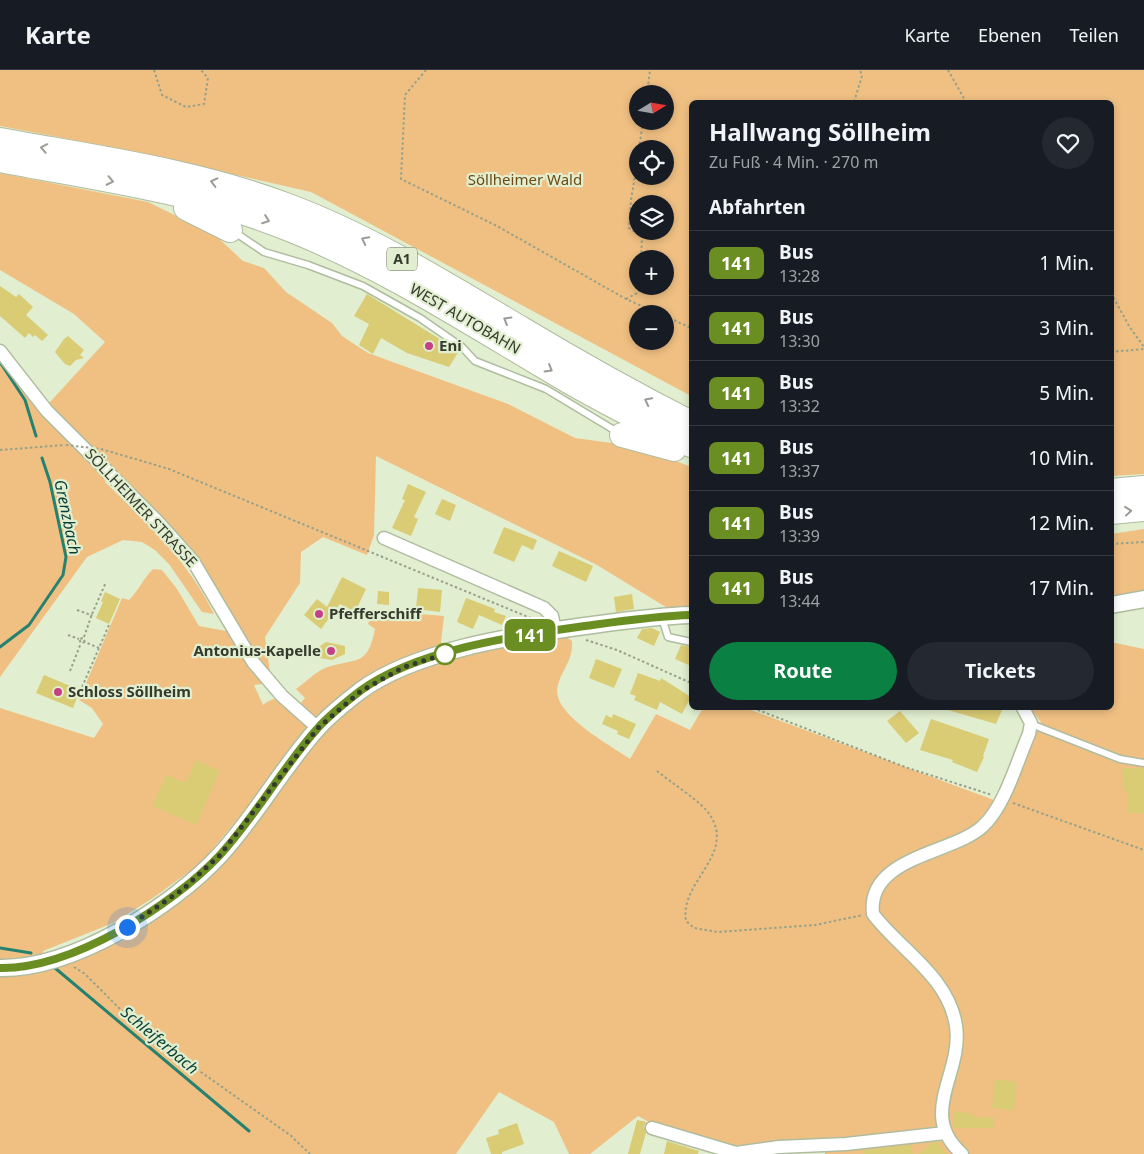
<!DOCTYPE html>
<html lang="de">
<meta charset="utf-8">
<style>
:root{--surface:#171b24;--page:#242831;--text:#f1f3f6;--muted:#9ea1a6;--line:#363941;--accent:#0b8043}
body{margin:0;font-family:"Noto Sans",sans-serif;background:var(--page);color:var(--text);height:100vh;display:flex;flex-direction:column;font-size:19px;white-space:nowrap}
*{box-sizing:border-box;margin:0}
p{font-size:16px;color:var(--muted)}
.icon{flex:none;width:28px;height:28px;fill:none;stroke:currentColor;stroke-width:2;stroke-linecap:round;stroke-linejoin:round}
.map{position:relative;flex:1;overflow:hidden}
.drawer{position:absolute;left:689px;top:30px;width:425px;height:610px;display:flex;flex-direction:column;background:var(--surface);border-radius:8px;box-shadow:0 2px 8px #0003}
.drawer>*{flex:none}
.badge{padding:0 10px;border-radius:8px;font-size:18px;line-height:32px}
.needle{width:32px;rotate:79deg}
.buttons{position:absolute;left:629px;top:15px;display:grid;gap:10px}
.buttons a{display:grid;place-items:center;width:45px;height:45px;border-radius:50%;background:var(--surface);box-shadow:0 2px 8px #0003;font-size:25px}
.you{position:absolute;width:25px;height:25px;margin:-12px;border:4px solid #fff;border-radius:50%;background:#1a73e8;box-shadow:0 0 0 8px #1a73e833}
.map>.badge{position:absolute;translate:-50% -50%;box-shadow:0 0 0 2px #fff}
h2{padding:0 20px;font-size:19px;line-height:45px}
.round{display:grid;place-items:center;flex:none;width:52px;height:52px;border-radius:26px;background:var(--page)}
.headline{display:flex;align-items:center;justify-content:space-between;height:85px;padding:0 20px}
h1{font-size:24px;font-weight:700;line-height:38px}
.action{display:flex;gap:10px;margin-top:auto;padding:10px 20px}
.action a{flex:1;height:58px;border-radius:30px;background:var(--accent);color:#fff;font-size:20px;font-weight:700;line-height:58px;text-align:center}
.action a+a{background:var(--page);color:var(--text)}
ul{padding:0;list-style:none}
li{display:flex;align-items:center;gap:15px;height:65px;padding:0 20px;border-top:1px solid var(--line)}
li div{flex:1}
li b{display:block;font-size:19px}
li em{font-style:normal}
li .badge{min-width:55px;font-weight:700;text-align:center}
header{display:flex;align-items:center;gap:30px;box-sizing:border-box;height:70px;padding:0 25px;background:var(--surface);border-bottom:1px solid var(--line)}
header strong{font-size:24px}
nav{display:flex;gap:28px;margin-inline-start:auto;font-size:18px}
.map>svg:first-child{display:block}
.green{fill:#f0c083;fill-rule:evenodd}
.lines{fill:none;stroke-linecap:round;stroke-linejoin:round}
.stream{stroke:#278170;stroke-width:3}
.building{fill:#dacb75}
.service-casing{stroke:#afbc9f;stroke-width:9}
.minor-casing{stroke:#afbc9f;stroke-width:15}
.tertiary-casing{stroke:#afbc9f;stroke-width:19}
.motorway-casing{stroke:#afbc9f;stroke-width:26}
.path{stroke:#97a18a;stroke-width:2;stroke-dasharray:2.5 2.5;stroke-linecap:butt}
.service{stroke:#fff;stroke-width:6}
.minor{stroke:#fff;stroke-width:12}
.tertiary{stroke:#fff;stroke-width:16}
.motorway{stroke:#fff;stroke-width:24}
.path-bridge{stroke:#97a18a;stroke-width:2;stroke-dasharray:2.5 2.5;stroke-linecap:butt}
.oneway{stroke:#9a9c96}
.line-casing{stroke:#fff;stroke-width:11}
.line{stroke:#6b8e23;stroke-width:8}
.walk{stroke:#353a2e;stroke-width:5;stroke-dasharray:0 9}
.poi-dot{fill:#c54185;stroke:#e1eecf;stroke-width:2}
.stop-dot{fill:#fff;stroke:#6b8e23;stroke-width:2.5}
.labels{text-anchor:middle;stroke-width:4.5;stroke-linejoin:round;paint-order:stroke}
.shield{fill:#e1eecf;stroke:#69705e;stroke-width:1}
.shield-label{font-size:14px;font-weight:bold;fill:#353a2e}
.park-label{font-size:15px;fill:#6d4913;stroke:#e1eecf}
.street-label{font-size:15px;fill:#353a2e;stroke:#e1eecf}
.poi-label{font-size:15px;font-weight:bold;fill:#353a2e;stroke:#e1eecf;text-anchor:start}
.water-label{font-size:16px;font-style:italic;fill:#073e35;stroke:#e1eecf}
</style>
<header>
<strong>Karte</strong>
<nav><a>Karte</a><a>Ebenen</a><a>Teilen</a></nav>
</header>
<div class="map">
<svg width="1144" height="1084" viewBox="0 0 1144 1084">
<rect width="100%" height="100%" fill="#e1eecf"/>
<path class="green" d="M0 0H1144V404L1111 406V32H691V326L311 122 136 82 0 56ZM638 24H665V51H638ZM638 79H665V106H638ZM638 134H665V161H638ZM638 189H665V216H638ZM638 244H665V271H638Z
M0 103 148 132 215 165 243 191 264 198 286 222 332 253 342 266 368 283 508 334 575 368 619 374 661 385 691 397V539H669L597 495 376 386 374 465 367 485 323 467 301 482 300 513 265 567 270 602 262 614 254 615 263 635C275 624 286 630 300 634L305 628 296 619C305 613 315 602 325 598 357 587 367 598 375 559L368 554 373 540 444 546 439 590 496 577 566 567 572 571C573 591 563 597 558 615 549 643 609 674 630 689L656 644 690 660 703 638H746L1002 733 1029 672 1041 652 1030 638H1111V572L1144 579V1084H825L824 1070 742 1079 649 1052 638 1046 590 1084H569L554 1052 499 1022 456 1084H0V904H10L178 830 250 734 201 793 153 828 113 853 43 881 42 887 0 893V638L94 668 103 654 92 638 79 630 122 528 129 530C139 520 143 509 153 499L162 500 177 519 199 556 226 561C214 538 202 515 187 494 167 465 133 434 106 410L105 412C146 452 189 492 214 544L202 542 169 494 155 480 142 472 123 470 87 487 0 607V292L40 343 105 272 74 244 0 200Z
M1144 459V522L1111 529V464Z"/>
<g class="lines">
<path class="stream" d="M0 292 25 330 36 366
M0 577 29 555 63 505 66 487 50 412 42 388
M0 878 31 883
M55 898 249 1061"/>
</g>
<path class="building" d="M0 216 16 227 19 224 33 237 26 245 48 265 42 271 35 265 33 267 29 263 25 268 0 246Z
M367 224 459 281 449 297 407 283 381 268 373 284 359 275 369 254 354 246Z
M68 266 84 280 80 285 84 288 76 290 70 296 65 294 55 282 64 269Z
M408 414 426 422 414 447 418 449 411 466 392 458 405 430 402 429Z
M442 429 456 435 450 451 435 444Z
M504 457 537 470 533 480 522 475 514 492 493 483Z
M559 481 593 496 586 512 552 496Z
M342 507 366 519 355 542 340 534 321 559 304 545 317 529 327 537Z
M418 518 442 520 440 542 416 539Z
M378 521 389 522V535L377 534Z
M105 522 120 529 109 554 96 548 103 532 101 531Z
M632 524 634 539 616 542 614 527Z
M466 528 495 539 494 542 506 546 502 555 479 545 473 559 457 552Z
M652 558 660 562 654 576 637 568 642 559Z
M326 572 345 576V584L332 590 319 588 317 578Z
M681 575 691 577V596L675 589Z
M596 589 622 599 614 618 589 608Z
M638 603 660 611 661 608 691 627 682 644 660 632 657 640 634 630 636 626 630 624Z
M44 605 80 620 73 638 36 623Z
M948 638H995L1002 640 996 654 948 640Z
M900 641 919 663 906 673 887 651Z
M613 644 636 654 629 669 617 664 618 661 602 654 606 645 612 648Z
M931 649 989 669 983 686 984 687 977 702 952 692 953 690 920 680Z
M196 690 220 701 196 755 152 736 166 705 186 713Z
M1122 698H1144V743H1128L1127 721H1123Z
M995 1009 1017 1012 1014 1040 992 1038Z
M953 1041 974 1044V1047L994 1048V1058H954Z
M637 1050 647 1052 644 1056 646 1063 640 1084H628Z
M517 1053 524 1074 502 1082V1084H491L486 1068 499 1064 498 1060Z
M667 1071 699 1081 698 1084H664Z
M933 1072H937L947 1084H918Z
M911 1075 913 1084H863L862 1080Z"/>
<g class="lines">
<defs>
<path id="service" d="M233 161 264 182 308 195 363 216 420 248 462 277 475 291 546 319 619 363
M662 548 668 567 691 572
M1031 654 1120 689 1144 693"/>
<path id="minor" d="M0 281 47 341 158 452 193 491 253 592 282 626 318 658
M384 468 544 538 552 546 555 560
M652 1058 736 1083 779 1077 846 1074 945 1063
M962 1084C917 1044 963 1004 956 956 949 907 900 880 873 844 866 786 954 784 983 756 1005 736 1017 691 1029 664L1031 653 1023 638"/>
<path id="tertiary" d="M1111 535 1144 529
M0 898C73 899 172 837 220 785 256 746 282 698 317 659 329 645 346 632 360 621 414 581 512 566 578 557 615 552 653 546 691 545"/>
<path id="motorway" d="M0 70C98 88 198 101 291 137 373 168 447 215 522 259 577 292 634 324 691 353
M0 90C99 109 201 122 294 161 392 201 479 259 570 312 610 335 650 355 691 375
M186 138 230 160
M622 365 674 379
M1111 421 1144 418
M1111 442 1144 439"/>
</defs>
<use href="#service" class="service-casing"/>
<use href="#minor" class="minor-casing"/>
<use href="#tertiary" class="tertiary-casing"/>
<use href="#motorway" class="motorway-casing"/>
<path class="path" d="M154 0 162 25 186 37 204 34 208 8 201 0
M426 0 405 25 401 109 497 156 626 229 660 244
M948 0 966 32
M647 24 650 0
M854 32 862 6 860 0
M639 79 643 51
M638 88 631 130 629 158 642 167 641 189
M1111 223 1129 256 1144 277
M626 229 639 222V216
M665 246 691 258
M1111 282 1144 279
M101 379 169 399 533 549
M0 380 65 375
M1111 474 1144 472
M77 540 91 545
M92 544 106 512
M68 565 79 569
M84 567 92 544 91 547
M586 570 617 580 691 613
M85 572 81 573 79 569 83 568 85 572 99 578
M70 601 81 573
M82 617 109 555
M753 638 905 697 992 725
M657 701C670 712 702 732 710 745 736 785 679 812 686 851L694 858 718 862 815 855 863 845
M1013 733 1144 780
M74 897 85 904 140 959 290 1065 310 1084"/>
<use href="#service" class="service"/>
<use href="#minor" class="minor"/>
<use href="#tertiary" class="tertiary"/>
<use href="#motorway" class="motorway"/>
<path class="path-bridge" d="M66 375 101 379"/>
</g>
<defs><path id="oneway-chevron" d="M-2-3.5L2.5 0L-2 3.5" fill="none" stroke-width="1.6" stroke-linecap="round" stroke-linejoin="round" transform="scale(1.25)"/></defs>
<g class="oneway">
<use href="#oneway-chevron" transform="translate(44 78) rotate(-169)"/>
<use href="#oneway-chevron" transform="translate(110 111) rotate(12)"/>
<use href="#oneway-chevron" transform="translate(214 112) rotate(-166)"/>
<use href="#oneway-chevron" transform="translate(266 150) rotate(20)"/>
<use href="#oneway-chevron" transform="translate(365 170) rotate(-153)"/>
<use href="#oneway-chevron" transform="translate(507 250) rotate(-149)"/>
<use href="#oneway-chevron" transform="translate(549 299) rotate(31)"/>
<use href="#oneway-chevron" transform="translate(648 331) rotate(-153)"/>
<use href="#oneway-chevron" transform="translate(1128 441) rotate(-6)"/>
</g>
<g class="lines">
<defs>
<path id="line" d="M0 898C72 899 172 836 220 785 256 746 282 698 317 659 329 645 346 632 360 621 414 581 512 566 578 557 615 552 653 546 691 545"/>
</defs>
<use href="#line" class="line-casing"/>
<use href="#line" class="line"/>
<path class="walk" d="M127 857 182 820 220 785 318 658 361 621 404 597 445 584"/>
</g>
<g class="poi-dot">
<circle cx="429" cy="276" r="5"/>
<circle cx="319" cy="544" r="5"/>
<circle cx="331" cy="581" r="5"/>
<circle cx="58" cy="622" r="5"/>
</g>
<circle class="stop-dot" cx="445" cy="584" r="10"/>
<g class="labels">
<rect class="shield" x="387" y="177.5" width="30" height="23" rx="4"/>
<g class="shield-label">
<text x="402" y="194">A1</text>
</g>
<g class="park-label">
<text x="525" y="115">Söllheimer Wald</text>
</g>
<g class="street-label">
<text transform="translate(465 249) rotate(30)" y="5">WEST AUTOBAHN</text>
<text transform="translate(141 438) rotate(47)" y="5">SÖLLHEIMER STRASSE</text>
</g>
<g class="poi-label">
<text x="439" y="281">Eni</text>
<text x="329" y="549">Pfefferschiff</text>
<text x="321" y="586" text-anchor="end">Antonius-Kapelle</text>
<text x="68" y="627">Schloss Söllheim</text>
</g>
<g class="water-label">
<text transform="translate(68 447) rotate(78)" y="6">Grenzbach</text>
<text transform="translate(160 970) rotate(40)" y="6">Schleiferbach</text>
</g>
</g>
</svg>
<div class="buttons">
<a><svg class="needle" viewBox="-14 -14 28 28"><path d="M0-13l5 13h-10z" fill="#e53935"/><path d="M0 13l5-13h-10z" fill="#9ea1a6"/></svg></a>
<a><svg class="icon" aria-label="locate" viewBox="0 0 24 24"><circle cx="12" cy="12" r="6"/><path d="M12 2v4M12 18v4M2 12h4M18 12h4"/></svg></a>
<a><svg class="icon" aria-label="layers" viewBox="0 0 24 24"><path d="M12 4l9 5-9 5-9-5zM3 14l9 5 9-5"/></svg></a>
<a>+</a>
<a>−</a>
</div>
<div class="you" style="left:127px;top:857px"></div>
<b class="badge" style="left:530px;top:565px;background:#6b8e23;color:#fff">141</b>
<section class="drawer">
<div class="headline"><div><h1>Hallwang Söllheim</h1><p>Zu Fuß · 4 Min. · 270 m</p></div><a class="round"><svg class="icon" aria-label="heart" viewBox="0 0 24 24"><path d="M12 20l-8-8c-3-5 5-10 8-4 3-6 11-1 8 4z"/></svg></a></div>
<h2>Abfahrten</h2>
<ul>
<li><span class="badge" style="background:#6b8e23;color:#fff">141</span><div><b>Bus</b><p>13:28</p></div><em>1 Min.</em></li>
<li><span class="badge" style="background:#6b8e23;color:#fff">141</span><div><b>Bus</b><p>13:30</p></div><em>3 Min.</em></li>
<li><span class="badge" style="background:#6b8e23;color:#fff">141</span><div><b>Bus</b><p>13:32</p></div><em>5 Min.</em></li>
<li><span class="badge" style="background:#6b8e23;color:#fff">141</span><div><b>Bus</b><p>13:37</p></div><em>10 Min.</em></li>
<li><span class="badge" style="background:#6b8e23;color:#fff">141</span><div><b>Bus</b><p>13:39</p></div><em>12 Min.</em></li>
<li><span class="badge" style="background:#6b8e23;color:#fff">141</span><div><b>Bus</b><p>13:44</p></div><em>17 Min.</em></li>
</ul>
<div class="action"><a>Route</a><a>Tickets</a></div>
</section>
</div>
